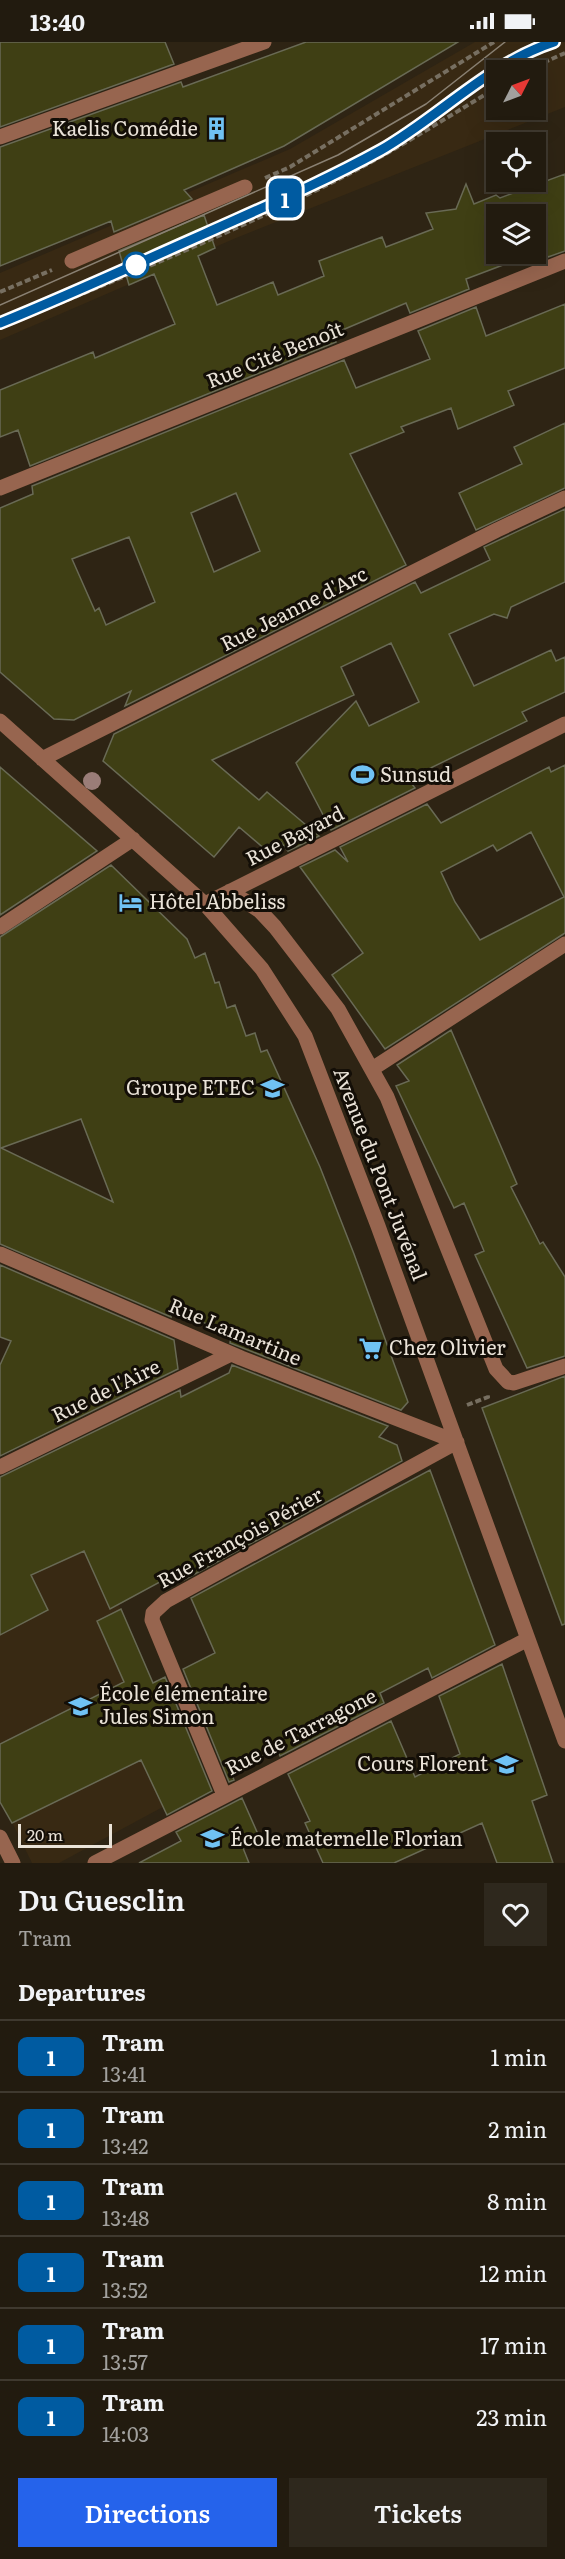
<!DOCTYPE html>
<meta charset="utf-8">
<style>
:root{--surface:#221b0f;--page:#2e281d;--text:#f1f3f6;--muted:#a2a19e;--line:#3f392f;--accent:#2563eb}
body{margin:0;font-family:Literata,serif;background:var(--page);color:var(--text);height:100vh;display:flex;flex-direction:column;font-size:22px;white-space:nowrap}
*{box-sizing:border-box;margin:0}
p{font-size:20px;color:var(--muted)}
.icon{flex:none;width:33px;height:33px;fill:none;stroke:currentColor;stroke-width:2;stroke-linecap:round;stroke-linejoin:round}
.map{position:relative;height:1821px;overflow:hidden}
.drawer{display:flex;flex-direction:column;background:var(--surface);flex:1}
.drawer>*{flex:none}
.badge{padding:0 12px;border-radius:9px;font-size:21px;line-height:39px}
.needle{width:39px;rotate:48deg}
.controls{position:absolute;left:486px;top:18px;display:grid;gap:12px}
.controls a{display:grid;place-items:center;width:60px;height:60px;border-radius:0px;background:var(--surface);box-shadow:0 6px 24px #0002,0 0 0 2px var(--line);font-size:30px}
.scale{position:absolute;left:18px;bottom:15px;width:94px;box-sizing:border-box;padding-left:6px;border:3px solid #eae3d8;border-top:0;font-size:16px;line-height:21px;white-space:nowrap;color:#eae3d8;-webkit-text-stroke:4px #130e07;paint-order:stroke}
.map>.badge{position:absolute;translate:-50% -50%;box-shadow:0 0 0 3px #fff}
h2{padding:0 18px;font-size:22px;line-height:54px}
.round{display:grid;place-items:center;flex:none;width:63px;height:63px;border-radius:0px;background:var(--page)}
.summary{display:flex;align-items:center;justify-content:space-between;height:102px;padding:0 18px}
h1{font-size:28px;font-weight:600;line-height:45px}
.button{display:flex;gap:12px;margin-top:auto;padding:12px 18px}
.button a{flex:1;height:69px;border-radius:0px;background:var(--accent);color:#fff;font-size:24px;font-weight:600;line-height:69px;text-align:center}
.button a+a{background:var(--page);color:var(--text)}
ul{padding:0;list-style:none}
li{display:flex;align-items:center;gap:18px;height:72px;padding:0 18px;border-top:2px solid var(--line)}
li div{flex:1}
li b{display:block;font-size:22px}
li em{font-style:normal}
li .badge{min-width:66px;font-weight:700;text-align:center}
.status{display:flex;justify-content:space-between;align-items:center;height:42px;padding:0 30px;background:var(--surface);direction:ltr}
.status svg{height:16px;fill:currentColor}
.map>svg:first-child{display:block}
.built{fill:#382913;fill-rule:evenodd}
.building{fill:#3f3f14;stroke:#696a55;stroke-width:1.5;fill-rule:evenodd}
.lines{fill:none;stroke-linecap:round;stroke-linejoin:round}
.path{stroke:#776f61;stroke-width:4;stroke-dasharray:6 3;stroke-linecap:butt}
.minor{stroke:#97654f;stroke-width:15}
.tram{stroke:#8a8173;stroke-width:1.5}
.tree{fill:#9a7d78}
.line-casing{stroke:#fff;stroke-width:14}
.line{stroke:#005ba1;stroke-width:9}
.stop-dot{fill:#fff;stroke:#005ba1;stroke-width:3}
.labels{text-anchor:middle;stroke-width:6;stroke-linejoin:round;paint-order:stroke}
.poi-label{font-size:20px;fill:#eae3d8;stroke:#130e07;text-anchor:start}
.street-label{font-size:20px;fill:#eae3d8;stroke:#130e07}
</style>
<div class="status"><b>13:40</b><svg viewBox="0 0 49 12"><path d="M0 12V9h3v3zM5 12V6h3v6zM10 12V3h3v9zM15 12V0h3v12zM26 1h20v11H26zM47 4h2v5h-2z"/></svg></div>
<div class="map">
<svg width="565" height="1821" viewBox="0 0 565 1821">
<rect width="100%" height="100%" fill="#2e2414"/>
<path class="built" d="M475 0H565V65L236 196 0 298V231L290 107ZM496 28H536V68H496Z
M112 1496 136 1554 119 1563 198 1746 59 1821H32L0 1756V1581L31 1533Z"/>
<path class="building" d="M0 0H165L174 22 0 85Z
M306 0H458L284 104 184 148 192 157 114 190 111 179 0 224V105L181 40 183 45Z
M565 132V209L548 215 544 206 536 210V172H496V212H532L466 237 469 247 410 271 406 261 333 292 336 300 30 424 18 388 0 395V348L93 310 95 316 175 282 154 232 129 243 119 209 204 173 215 206 198 214 217 263 273 240 278 253 324 234 319 219 382 195 386 205 433 187 426 171 456 167 466 142 474 162 496 153 500 156Z
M565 262V326L508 349 514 363 458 387 451 366 401 385 404 390 350 412 406 523 125 664 131 649 74 678 54 677 0 630V466L33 452 32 444 344 318 356 346 430 317 418 289 476 265 486 294ZM236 451 260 509 214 530 191 471ZM129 495 155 560 106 583 99 566 95 569 72 517Z
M565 381V446L476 488 459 451 522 422 514 405Z
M565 467V540L511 565 507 576 494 572 449 592 474 644 551 608 556 619 565 615V650L522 670 527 679 408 737 415 746 331 788 296 721 356 659 369 684 419 660 391 601 341 625 354 653 212 718 259 758 267 750 319 794 288 809 281 800 266 808 239 785 214 815 103 719 114 692 415 540 421 551 490 518 484 505Z
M565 723V891L385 1007 332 933 363 911 300 825 335 808 348 820 340 805 427 762 441 781 549 725 551 730ZM531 790 564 855 480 898 455 860 441 830 493 803 497 809Z
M0 725 97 809 0 873Z
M111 823 187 897 195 916 205 911 215 941 219 940 227 966 235 963 246 994 255 991 261 1010 267 1008 320 1125 354 1212 408 1360 401 1368 230 1301 231 1292 170 1267 171 1275 0 1202V895ZM81 1077 113 1160 1 1106Z
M451 988 517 1142 511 1145 540 1202 543 1200 565 1235V1314L527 1326 475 1213 484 1209 464 1161 454 1166 396 1044 409 1039 397 1023Z
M0 1223 174 1298 178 1327 0 1414V1323L11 1299 0 1295Z
M232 1323 388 1384 379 1395 397 1403 402 1419 184 1538 180 1529 110 1567 84 1509 31 1533 48 1568 0 1593V1435L180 1348 181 1355 229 1331Z
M565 1334V1582L562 1583 482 1366Z
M430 1428 495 1603 432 1636 428 1626 380 1651 384 1661 280 1714 277 1706 231 1730 234 1738 229 1740 183 1627 215 1611 191 1556Z
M121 1567 153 1641 165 1635 212 1749 167 1773 141 1718 12 1781 0 1760V1702L124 1640 97 1579Z
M502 1622 547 1753 532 1759 553 1821H497L482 1781 394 1821H323L305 1781 310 1779 288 1732 391 1679 415 1735 460 1712 439 1654Z
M242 1756 261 1799 243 1806 249 1821H139L181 1799 176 1790Z"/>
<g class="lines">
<path class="path" d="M527 28 565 11
M265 136 290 125 494 0
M0 250 52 228
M0 285C118 238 237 189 351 131 400 105 448 75 496 46
M467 1363 488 1355 487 1352"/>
<path class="minor" d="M0 95 264 0
M72 219 245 145
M0 446 565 219
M0 679 205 862 262 927 305 994 378 1184 565 1699
M42 717 497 488 565 456
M230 849 260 869 275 885 338 967 387 1055 496 1327 508 1340 514 1341 565 1324
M205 862 565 682
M0 885 133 797
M372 1027 565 902
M0 1212 241 1316 457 1400
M0 1425 231 1312
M224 1753 152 1578 153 1571 166 1559 457 1400
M0 1795 13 1821
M95 1821 528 1597"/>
<path class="tram" d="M0 263 338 113 426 62 505 0
M0 281C69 253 136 222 204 192 264 166 323 139 381 108 440 75 489 21 554 0"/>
</g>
<circle class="tree" cx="92" cy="739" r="9"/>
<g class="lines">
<defs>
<path id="line" d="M0 281C69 253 136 222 204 192 264 165 323 140 381 108 439 75 489 21 554 0"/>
</defs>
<use href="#line" class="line-casing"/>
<use href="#line" class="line"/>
</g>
<defs>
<symbol id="building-bare" viewBox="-9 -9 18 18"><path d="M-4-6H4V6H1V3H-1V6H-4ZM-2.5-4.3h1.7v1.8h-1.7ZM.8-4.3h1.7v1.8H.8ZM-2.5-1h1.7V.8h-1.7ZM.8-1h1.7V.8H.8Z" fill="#70c2f4" stroke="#130e07" stroke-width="2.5" paint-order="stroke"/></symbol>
<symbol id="stadium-bare" viewBox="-9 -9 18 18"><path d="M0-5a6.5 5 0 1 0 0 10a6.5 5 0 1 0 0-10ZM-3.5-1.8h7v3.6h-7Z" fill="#70c2f4" stroke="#130e07" stroke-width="2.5" paint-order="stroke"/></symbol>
<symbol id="hotel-bare" viewBox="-9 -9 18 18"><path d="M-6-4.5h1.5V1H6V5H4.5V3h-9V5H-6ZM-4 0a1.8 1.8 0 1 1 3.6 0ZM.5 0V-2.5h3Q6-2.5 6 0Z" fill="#70c2f4" stroke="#130e07" stroke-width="2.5" paint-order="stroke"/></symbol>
<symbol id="school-bare" viewBox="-9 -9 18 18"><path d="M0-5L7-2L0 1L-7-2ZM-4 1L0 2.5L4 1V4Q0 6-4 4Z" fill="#70c2f4" stroke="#130e07" stroke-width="2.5" paint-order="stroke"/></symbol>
<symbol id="supermarket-bare" viewBox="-9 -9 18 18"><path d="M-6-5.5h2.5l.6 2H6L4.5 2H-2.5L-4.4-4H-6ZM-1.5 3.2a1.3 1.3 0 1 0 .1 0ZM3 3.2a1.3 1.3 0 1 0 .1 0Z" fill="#70c2f4" stroke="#130e07" stroke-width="2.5" paint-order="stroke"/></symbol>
<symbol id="university-bare" viewBox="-9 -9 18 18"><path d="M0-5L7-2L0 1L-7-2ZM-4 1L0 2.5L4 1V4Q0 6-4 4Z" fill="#70c2f4" stroke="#130e07" stroke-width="2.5" paint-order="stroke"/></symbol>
</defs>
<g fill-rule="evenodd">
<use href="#building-bare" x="200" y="70" width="33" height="33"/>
<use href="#stadium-bare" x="346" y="716" width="33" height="33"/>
<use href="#hotel-bare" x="114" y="844" width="33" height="33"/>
<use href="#school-bare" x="256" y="1030" width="33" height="33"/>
<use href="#supermarket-bare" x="354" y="1290" width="33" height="33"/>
<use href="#school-bare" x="64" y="1648" width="33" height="33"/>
<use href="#university-bare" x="490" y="1706" width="33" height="33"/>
<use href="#school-bare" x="196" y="1780" width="33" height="33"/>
</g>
<circle class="stop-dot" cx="136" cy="223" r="12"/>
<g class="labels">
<g class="poi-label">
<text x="198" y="94" text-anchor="end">Kaelis Comédie</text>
<text x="380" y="740">Sunsud</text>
<text x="149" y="867">Hôtel Abbeliss</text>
<text x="255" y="1053" text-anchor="end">Groupe ETEC</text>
<text x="389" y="1313">Chez Olivier</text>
<text x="99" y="1659">École élémentaire<tspan x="99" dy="23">Jules Simon</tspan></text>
<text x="488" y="1729" text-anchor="end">Cours Florent</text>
<text x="230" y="1804">École maternelle Florian</text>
</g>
<g class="street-label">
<text transform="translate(275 313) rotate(-22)" y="7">Rue Cité Benoît</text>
<text transform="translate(294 567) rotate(-27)" y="7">Rue Jeanne d'Arc</text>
<text transform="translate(295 794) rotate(-27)" y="7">Rue Bayard</text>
<text transform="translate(380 1132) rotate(69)" y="7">Avenue du Pont Juvénal</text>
<text transform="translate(235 1290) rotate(23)" y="7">Rue Lamartine</text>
<text transform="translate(106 1349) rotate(-26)" y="7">Rue de l'Aire</text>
<text transform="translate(240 1496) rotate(-29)" y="7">Rue François Périer</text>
<text transform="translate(301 1690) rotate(-27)" y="7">Rue de Tarragone</text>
</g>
</g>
</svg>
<div class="controls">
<a><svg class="needle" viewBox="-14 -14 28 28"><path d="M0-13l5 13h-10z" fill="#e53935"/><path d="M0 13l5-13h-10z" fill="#a2a19e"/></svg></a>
<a><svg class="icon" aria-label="locate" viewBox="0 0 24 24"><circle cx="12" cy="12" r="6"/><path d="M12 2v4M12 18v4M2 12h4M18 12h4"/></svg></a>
<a><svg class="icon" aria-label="layers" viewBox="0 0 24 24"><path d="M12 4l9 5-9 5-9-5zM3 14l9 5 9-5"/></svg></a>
</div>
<div class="scale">20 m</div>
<b class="badge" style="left:285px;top:156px;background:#005ba1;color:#fff">1</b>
</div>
<section class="drawer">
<div class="summary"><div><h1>Du Guesclin</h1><p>Tram</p></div><a class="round"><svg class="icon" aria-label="heart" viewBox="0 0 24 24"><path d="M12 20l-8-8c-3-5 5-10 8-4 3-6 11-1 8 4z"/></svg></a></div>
<h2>Departures</h2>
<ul>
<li><span class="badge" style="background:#005ba1;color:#fff">1</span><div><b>Tram</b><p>13:41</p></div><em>1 min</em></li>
<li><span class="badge" style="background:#005ba1;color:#fff">1</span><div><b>Tram</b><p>13:42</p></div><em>2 min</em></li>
<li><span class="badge" style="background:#005ba1;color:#fff">1</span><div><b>Tram</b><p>13:48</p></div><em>8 min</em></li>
<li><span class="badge" style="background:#005ba1;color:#fff">1</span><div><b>Tram</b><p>13:52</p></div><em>12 min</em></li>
<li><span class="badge" style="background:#005ba1;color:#fff">1</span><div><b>Tram</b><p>13:57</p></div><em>17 min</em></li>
<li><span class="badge" style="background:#005ba1;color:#fff">1</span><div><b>Tram</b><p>14:03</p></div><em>23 min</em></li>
</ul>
<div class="button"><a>Directions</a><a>Tickets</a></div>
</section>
